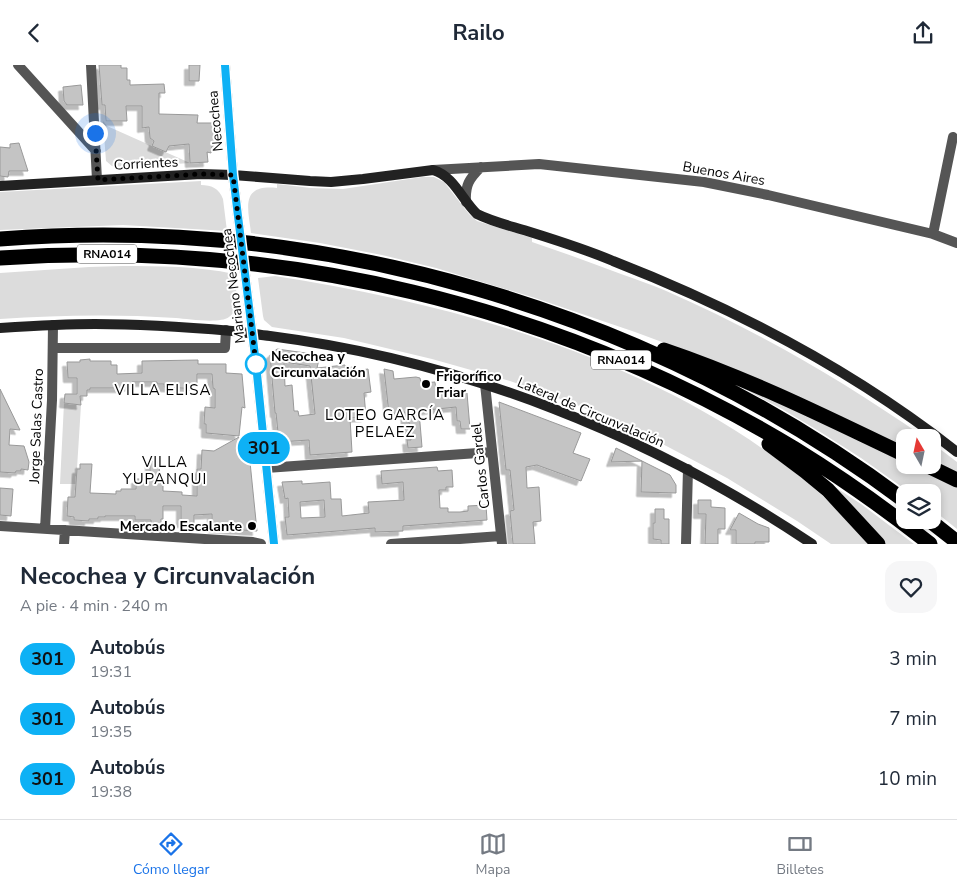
<!DOCTYPE html>
<html lang="es">
<meta charset="utf-8">
<style>
:root{--surface:#fff;--page:#f6f6f7;--text:#1f2937;--muted:#747a83;--line:#e0e1e3;--accent:#1a73e8}
body{margin:0;font-family:"Nunito Sans",sans-serif;background:var(--page);color:var(--text);height:100vh;display:flex;flex-direction:column;font-size:19px;white-space:nowrap}
*{box-sizing:border-box;margin:0}
p{font-size:16px;color:var(--muted)}
.icon{flex:none;width:28px;height:28px;fill:none;stroke:currentColor;stroke-width:2;stroke-linecap:round;stroke-linejoin:round}
.map{position:relative;height:479px;overflow:hidden}
.panel{display:flex;flex-direction:column;background:var(--surface);flex:1}
.panel>*{flex:none}
.badge{padding:0 10px;border-radius:16px;font-size:18px;line-height:32px}
.needle{width:32px;rotate:351deg}
.fabs{position:absolute;left:896px;top:364px;display:grid;gap:10px}
.fabs a{display:grid;place-items:center;width:45px;height:45px;border-radius:10px;background:var(--surface);box-shadow:0 2px 8px #0003;font-size:25px}
.you{position:absolute;width:25px;height:25px;margin:-12px;border:4px solid #fff;border-radius:50%;background:#1a73e8;box-shadow:0 0 0 8px #1a73e833}
.map>.badge{position:absolute;translate:-50% -50%;box-shadow:0 0 0 2px #fff}
.round{display:grid;place-items:center;flex:none;width:52px;height:52px;border-radius:15px;background:var(--page)}
.head{display:flex;align-items:center;justify-content:space-between;height:85px;padding:0 20px}
h1{font-size:24px;font-weight:700;line-height:38px}
ul{padding:0;list-style:none}
li{display:flex;align-items:center;gap:15px;height:60px;padding:0 20px}
li div{flex:1}
li b{display:block;font-size:19px}
li em{font-style:normal}
li .badge{min-width:55px;font-weight:700;text-align:center}
header{display:flex;justify-content:space-between;align-items:center;height:65px;padding:0 20px;background:var(--surface);font-size:22px;font-weight:700}
.tabs{display:flex;justify-content:space-around;align-items:center;height:70px;border-top:1px solid var(--line);background:var(--surface);font-size:14px;color:var(--muted)}
.tabs a{display:grid;justify-items:center;gap:2px}
.tabs .current{color:var(--accent)}
.map>svg:first-child{display:block}
.green{fill:#dcdcdc}
.building{fill:#c4c4c4;stroke:#999;fill-rule:evenodd;filter:url(#shadow)}
.lines{fill:none;stroke-linecap:round;stroke-linejoin:round}
.street{stroke:#555;stroke-width:10}
.secondary{stroke:#222;stroke-width:10}
.highway{stroke:#000;stroke-width:15}
.line-casing{stroke:#fff;stroke-width:11}
.line{stroke:#0eb1f5;stroke-width:8}
.walk{stroke:#000;stroke-width:5;stroke-dasharray:0 9}
.stop-dot{fill:#fff;stroke:#0eb1f5;stroke-width:2.5}
.poi-dot{fill:#000;stroke:#fff;stroke-width:2}
.labels{text-anchor:middle;stroke-width:4;stroke-linejoin:round;paint-order:stroke}
.shield{fill:#fff;stroke:#4c4c4c;stroke-width:1}
.shield-label{font-size:12px;font-weight:bold;fill:#000}
.street-label{font-size:14px;fill:#000;stroke:#fff}
.stop-label{font-size:14px;font-weight:bold;fill:#000;stroke:#fff;text-anchor:start}
.poi-label{font-size:14px;font-weight:bold;fill:#000;stroke:#fff;text-anchor:start}
.neighbourhood-label{font-size:15px;letter-spacing:1px;fill:#000;stroke:#fff}
</style>
<header><svg class="icon" aria-label="back" viewBox="0 0 24 24"><path d="M15 5l-7 7 7 7"/></svg>Railo<svg class="icon" aria-label="share" viewBox="0 0 24 24"><path d="M12 15V3M7 8l5-5 5 5M5 13v7h14v-7"/></svg></header>
<div class="map">
<svg width="957" height="479" viewBox="0 0 957 479">
<defs>
<filter id="shadow"><feDropShadow dx="-4.5" dy="4.5" stdDeviation="0" flood-color="#0004"/></filter>
</defs>
<rect width="100%" height="100%" fill="#fff"/>
<path class="green" d="M103 56 107 61 190 98 118 103 112 101 106 96Z
M422 112H434L444 117 469 149 477 156 532 173V177C562 187 592 198 621 209 635 214 650 219 664 225 756 265 842 315 924 372H905V383L697 290 635 267 535 233 436 203 382 190 320 178 251 168C248 143 240 119 277 123V119L311 123 343 124Z
M201 116V120C211 120 219 123 223 134L227 166 123 160 0 165V127Z
M123 201C160 201 198 201 234 209 235 223 242 243 229 252 220 259 188 254 176 253 117 249 59 250 0 254V208L89 202Z
M275 211C461 240 660 296 808 418 830 436 849 458 869 479H831L797 456 727 413 655 375 582 342 553 331 510 316 432 294 344 273 272 262 264 255 263 251 258 213Z
M718 310 905 394V400H917L957 419V464L933 445 932 428 909 427 861 393 822 368 782 344Z
M64 338 81 340 76 419H60Z
M932 378 957 397V409L933 397Z
M835 422 861 439 914 479H883Z"/>
<path class="building" d="M99 0H121V3H127V15H130V20L164 19 165 28H159V49L198 50 197 58H219L221 81H212L211 88 207 87 208 97 190 98 189 79 169 81 166 87 152 81 154 76 150 73 149 62 142 63V41H126L127 56H106L105 40H102Z
M189 0H200L199 16H189Z
M81 20 83 40H67L64 36 63 22Z
M19 78 28 106H9L8 112 0 111V82L10 83V79Z
M277 284 320 290 317 303 345 300 346 303 353 302 354 306 368 304 371 327 364 328 366 352 350 353 352 387 310 390 309 375 279 377 276 348H275L270 290ZM284 297 310 301 315 349 299 351 298 346H294L292 320 285 321Z
M90 294V296H111V300H117V309L142 308V296L198 295V299H226V308L242 309 245 343 242 342 239 371 206 368V359H204L205 342 215 343V324L213 323 212 309H197V324L164 322V319H157V317H132V321L126 322V323H90V325H87V331H80L81 340 64 338 65 329H77V313H68L67 297H80V295Z
M384 304 393 306 394 314 416 312 420 313 421 318 435 317 436 325 454 324 467 328 470 364H461L460 356H457L456 342 419 346 422 382 408 383 407 375H411L409 357H406L405 347 389 349Z
M0 324 20 365 10 364 9 380 24 381 29 397 28 405 21 404V406H16L15 408 0 407Z
M499 337 581 368 573 388 590 394 581 416 537 400 526 402 527 423 539 422 541 456 533 457 535 479H513L510 446 514 445 510 405H506Z
M239 372 238 380 246 381 245 396 250 397 257 466 212 463V449L194 450V458H181V441H163V454H161V460L151 459V455H135V451H105V452H98V454H89V456L74 455V452L67 451 68 432H75L77 404H80V399H92L90 428 116 429V426H121V424H136V414H150V396L159 397 160 418H163V426L182 427V430L197 431V404H201L202 385 214 386Z
M616 383 670 410 676 420V428L641 427 642 396 611 397Z
M437 402 438 406 452 405 453 422H446V425H439L440 443H448V447H460L468 446V441L486 440 487 455 403 461V466L375 467V463L287 470 285 452H289L288 433 285 434 282 417 302 416V419L330 417 331 434H341L342 451 369 448 368 437 404 435 403 417 382 419 381 406ZM324 435 325 452 301 453 300 437Z
M0 423 13 424 11 451 0 450Z
M698 435H711V442L725 443V464H718V479H705L706 449H698Z
M655 444H664V454H669V479H661V475L653 474V458H655Z
M739 448 758 459 769 463V477H755V479H736V465H730Z"/>
<g class="lines">
<path class="street" d="M18 0 96 86
M91 0 97 115
M433 105 539 99 704 117 768 130 933 169 957 178
M466 137C465 120 469 114 481 102
M933 169 953 72
M53 283H225L226 265
M485 319 502 479
M266 403 492 387
M0 461 252 477 261 479
M45 464 52 335 53 260
M64 479 65 465
M391 479 501 471
M686 479 688 404"/>
<path class="secondary" d="M225 0 233 110 256 299 274 479
M0 121 201 109 233 110 310 116 331 117 363 114 433 105C454 111 462 135 477 149 493 157 511 161 527 166 556 175 585 184 613 196 736 244 853 305 957 387
M0 263C31 261 63 259 95 259 140 259 186 262 232 266 245 267 258 270 270 271 464 296 650 370 812 479"/>
<path class="highway" d="M0 174C320 149 648 244 905 436
M0 193C279 174 556 239 795 384 842 413 887 445 930 479
M664 285C747 313 826 352 905 390
M769 379 805 406 828 425 878 479
M926 400 957 415
M929 455 957 477"/>
</g>
<g class="lines">
<defs>
<path id="line" d="M225 0 233 110 256 299 274 479"/>
</defs>
<use href="#line" class="line-casing"/>
<use href="#line" class="line"/>
<path class="walk" d="M95 68 98 115 201 109 233 110 256 299"/>
</g>
<circle class="stop-dot" cx="256" cy="299" r="10"/>
<g class="poi-dot">
<circle cx="426" cy="319" r="5"/>
<circle cx="252" cy="461" r="5"/>
</g>
<g class="labels">
<g class="shield">
<rect x="77" y="179.5" width="60" height="19" rx="4"/>
<rect x="591" y="285.5" width="60" height="19" rx="4"/>
</g>
<g class="shield-label">
<text x="107" y="193">RNA014</text>
<text x="621" y="299">RNA014</text>
</g>
<g class="street-label">
<text transform="translate(215 56) rotate(-95)" y="5">Necochea</text>
<text transform="translate(146 98) rotate(-3)" y="5">Corrientes</text>
<text transform="translate(724 108) rotate(10)" y="5">Buenos Aires</text>
<text transform="translate(233 221) rotate(-97)" y="5">Mariano Necochea</text>
<text transform="translate(591 347) rotate(23)" y="5">Lateral de Circunvalación</text>
<text transform="translate(36 361) rotate(-88)" y="5">Jorge Salas Castro</text>
<text transform="translate(480 401) rotate(-96)" y="5">Carlos Gardel</text>
</g>
<g class="stop-label">
<text x="271" y="296">Necochea y<tspan x="271" dy="16">Circunvalación</tspan></text>
</g>
<g class="poi-label">
<text x="436" y="316">Frigorífico<tspan x="436" dy="16">Friar</tspan></text>
<text x="242" y="466" text-anchor="end">Mercado Escalante</text>
</g>
<g class="neighbourhood-label">
<text x="163" y="330">VILLA ELISA</text>
<text x="385" y="355">LOTEO GARCÍA<tspan x="385" dy="17">PELAEZ</tspan></text>
<text x="165" y="402">VILLA<tspan x="165" dy="17">YUPANQUI</tspan></text>
</g>
</g>
</svg>
<div class="fabs">
<a><svg class="needle" viewBox="-14 -14 28 28"><path d="M0-13l5 13h-10z" fill="#e53935"/><path d="M0 13l5-13h-10z" fill="#747a83"/></svg></a>
<a><svg class="icon" aria-label="layers" viewBox="0 0 24 24"><path d="M12 4l9 5-9 5-9-5zM3 14l9 5 9-5"/></svg></a>
</div>
<div class="you" style="left:95px;top:68px"></div>
<b class="badge" style="left:264px;top:383px;background:#0eb1f5;color:#111">301</b>
</div>
<section class="panel">
<div class="head"><div><h1>Necochea y Circunvalación</h1><p>A pie · 4 min · 240 m</p></div><a class="round"><svg class="icon" aria-label="heart" viewBox="0 0 24 24"><path d="M12 20l-8-8c-3-5 5-10 8-4 3-6 11-1 8 4z"/></svg></a></div>
<ul>
<li><span class="badge" style="background:#0eb1f5;color:#111">301</span><div><b>Autobús</b><p>19:31</p></div><em>3 min</em></li>
<li><span class="badge" style="background:#0eb1f5;color:#111">301</span><div><b>Autobús</b><p>19:35</p></div><em>7 min</em></li>
<li><span class="badge" style="background:#0eb1f5;color:#111">301</span><div><b>Autobús</b><p>19:38</p></div><em>10 min</em></li>
</ul>
</section>
<nav class="tabs">
<a class="current"><svg class="icon" aria-label="directions" viewBox="0 0 24 24"><path d="M12 3l9 9-9 9-9-9zM9 14v-3h6M13 9l2 2-2 2"/></svg>Cómo llegar</a>
<a><svg class="icon" aria-label="map" viewBox="0 0 24 24"><path d="M3 6l6-2 6 2 6-2v14l-6 2-6-2-6 2zM9 4v14M15 6v14"/></svg>Mapa</a>
<a><svg class="icon" aria-label="tickets" viewBox="0 0 24 24"><path d="M3 7h18v10H3zM15 7v10"/></svg>Billetes</a>
</nav>
